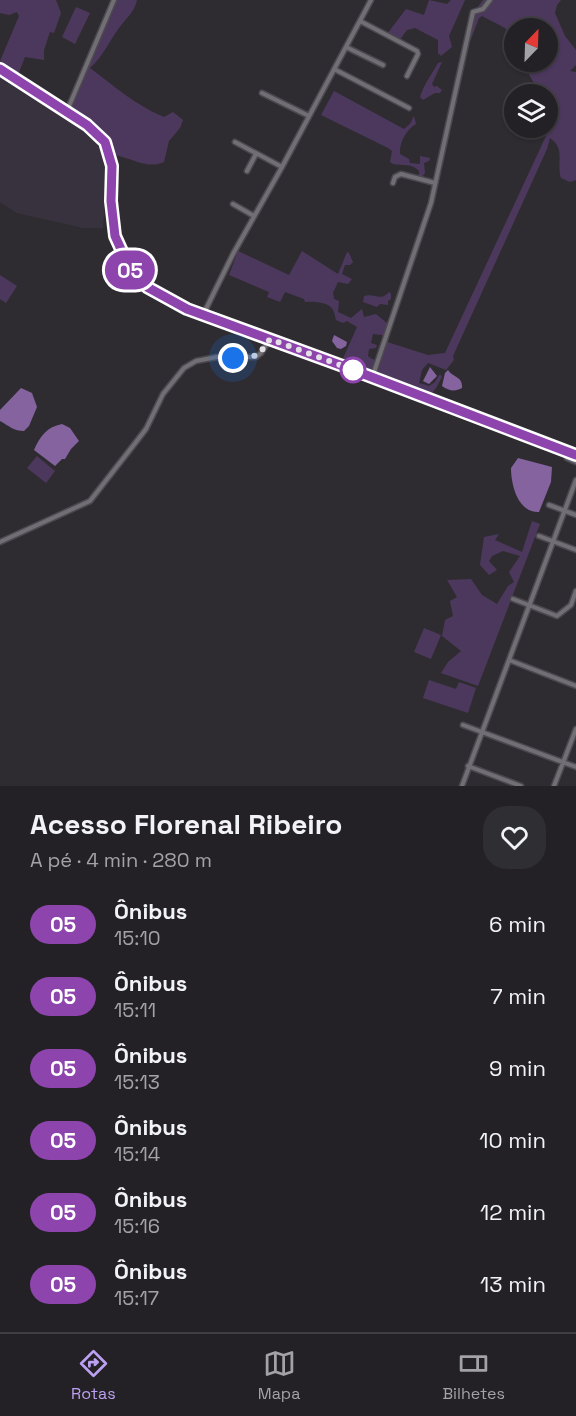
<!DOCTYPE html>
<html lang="pt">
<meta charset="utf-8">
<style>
:root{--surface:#232125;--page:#2f2e32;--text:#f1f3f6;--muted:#a3a3a7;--line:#403e42;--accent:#bca0f2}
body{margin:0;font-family:"Space Grotesk",sans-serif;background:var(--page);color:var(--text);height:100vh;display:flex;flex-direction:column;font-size:22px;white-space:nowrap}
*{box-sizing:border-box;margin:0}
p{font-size:20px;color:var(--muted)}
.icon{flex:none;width:33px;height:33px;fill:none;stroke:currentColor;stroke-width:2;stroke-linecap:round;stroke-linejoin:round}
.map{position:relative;height:786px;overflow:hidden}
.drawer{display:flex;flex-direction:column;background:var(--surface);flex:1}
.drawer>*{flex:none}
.badge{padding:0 12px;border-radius:20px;font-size:21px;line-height:39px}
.needle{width:39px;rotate:23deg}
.tools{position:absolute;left:504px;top:18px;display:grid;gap:12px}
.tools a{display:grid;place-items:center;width:54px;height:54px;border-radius:50%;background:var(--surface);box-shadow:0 2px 4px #0004,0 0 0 2px var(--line);font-size:30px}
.you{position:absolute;width:30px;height:30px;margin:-15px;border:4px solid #fff;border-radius:50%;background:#1a73e8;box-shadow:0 0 0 9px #1a73e833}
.map>.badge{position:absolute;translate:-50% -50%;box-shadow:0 0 0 3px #fff}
.round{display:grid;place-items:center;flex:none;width:63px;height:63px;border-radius:24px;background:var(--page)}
.headline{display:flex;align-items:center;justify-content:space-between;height:102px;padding:0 30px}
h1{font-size:28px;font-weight:700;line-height:45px}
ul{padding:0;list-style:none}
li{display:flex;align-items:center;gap:18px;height:72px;padding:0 30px}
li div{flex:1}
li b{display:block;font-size:22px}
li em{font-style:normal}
li .badge{min-width:66px;font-weight:700;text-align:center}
.menu{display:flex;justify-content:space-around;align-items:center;height:84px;border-top:2px solid var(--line);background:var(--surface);font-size:16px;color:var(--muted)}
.menu a{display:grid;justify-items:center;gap:3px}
.menu .active{color:var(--accent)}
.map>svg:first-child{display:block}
.built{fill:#38323e}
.green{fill:#4c385d}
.water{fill:#84639f}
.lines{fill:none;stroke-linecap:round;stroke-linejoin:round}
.minor-casing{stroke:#4c494e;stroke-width:7}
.tertiary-casing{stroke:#4c494e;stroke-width:8}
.minor{stroke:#726e75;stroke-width:4}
.tertiary{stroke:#726e75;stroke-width:4.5}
.line-casing{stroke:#fff;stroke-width:14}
.line{stroke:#8e44ad;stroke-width:9}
.walk{stroke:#e3e1e5;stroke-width:6;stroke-dasharray:0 10.8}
.stop-dot{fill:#fff;stroke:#8e44ad;stroke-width:3}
</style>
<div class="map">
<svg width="576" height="786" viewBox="0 0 576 786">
<rect width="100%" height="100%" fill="#2f2c31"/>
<path class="built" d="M0 74 91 130 102 141 108 162 103 228H83L17 213 0 202Z"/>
<path class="green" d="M0 0H56L61 13 54 33 50 32 44 50V60L25 57 17 77 0 67V61L19 16 17 12 9 15 0 13Z
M114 0H137C134 13 126 18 119 28 108 43 104 55 90 68 114 86 135 105 164 117L173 112 183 120 180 128 169 141 164 162C145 170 132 157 113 155 103 129 90 123 67 110Z
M429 0 447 4 451 0H465L449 36 452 47 441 56 438 53V40L415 28 407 30 399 41 387 34 406 9 424 15Z
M483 0H561L557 5 555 13 565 36 576 50V65L570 71 576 72V180L570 182 561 178C556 163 566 149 550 138L547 149 453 356 454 360 446 370 428 363 422 370 419 383 429 386 435 382 440 374 442 377 436 388 428 398 341 363 357 327 347 321 343 323 336 320C335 317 335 313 333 310 329 302 314 301 305 302L304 299 285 292 280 302 267 297 269 292 229 275 238 251 289 275 302 251 338 274 347 252 349 253 353 262 350 265H345L342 274 352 279 348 284 338 282 333 293 334 299 339 301 338 312 351 318 362 309 364 317 376 314 388 324 383 340 382 335 373 334 371 343 377 345 376 348 369 349 368 356 372 359 377 360 384 341 428 355 445 353 546 136 549 115 548 94H540L522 62H548V28H514V41L505 28 482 16 479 18 465 55 475 11Z
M76 7 90 13 75 44 62 37Z
M442 62 432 84 434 87 437 86 442 90 440 93H435L423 100 420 97C424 84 432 74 438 63Z
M334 91 404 129 410 124 414 116 416 124C407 129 399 142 400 154L409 159 410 163 420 164V156L430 158 429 161 424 163 425 173 422 177 419 176V171C412 163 402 166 393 164L390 162 392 151 388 148 321 115Z
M0 275 17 286 6 303 0 299Z
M389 292 391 294V299L388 301V305L380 304 377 307 363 302 364 296C374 293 381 302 389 292Z
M37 456 55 471 46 483 27 468Z
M532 521 540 524 478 686 441 673 448 662 461 651 442 636 445 620 453 616 450 601 457 597 447 580 471 579 482 595 497 604 508 586 514 582 509 572 520 556 503 551 492 556 489 561 497 570 489 575 480 565 484 537 499 534 495 540 522 552Z
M424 628 441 635 431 659 414 652Z
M429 680 456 689 459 682 476 688 468 713 423 698Z"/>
<path class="water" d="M334 335 347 342 346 346 341 349 337 348 332 341Z
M430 367 437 376 429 384 423 381Z
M448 370C453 378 463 376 462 388 455 392 449 391 442 386L445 373Z
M21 388 32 393 37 407 29 426 24 431C14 431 9 426 0 421V410Z
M62 424 70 428 79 441 71 449 65 459H62L55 466 34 450C40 436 47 427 62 424Z
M518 458 552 467 551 482 539 512C518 513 511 485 511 468Z"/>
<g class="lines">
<defs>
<path id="minor" d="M360 21 417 51 418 54 407 76
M346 47 383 65
M334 69 409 108
M262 93 309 116
M67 111 114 0
M235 142 282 167
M247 171 256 154
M393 183 395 177 401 174 435 183
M233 204 254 216
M203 315 233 254 282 167 371 0
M372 378 431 203 473 12 483 9 490 0
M567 458 576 462
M549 505 576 515
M539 536 576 550
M0 542 90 501 136 442 146 429 163 394 184 368 196 361 217 357H256L261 353 270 339
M513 599 557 616 571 605 576 591
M509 660 576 686
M463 725 576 767
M468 766 521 786
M462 786 576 480
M554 786 576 729"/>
<path id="tertiary" d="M0 69 87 125 105 142 112 166 111 201 115 236 130 269 146 287 187 309 340 365 576 455"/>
</defs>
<use href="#minor" class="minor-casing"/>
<use href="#tertiary" class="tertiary-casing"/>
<use href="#minor" class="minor"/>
<use href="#tertiary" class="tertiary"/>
</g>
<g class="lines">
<defs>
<path id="line" d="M0 69 87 125 105 142 112 166 111 201 115 236 130 269 147 287 187 309 340 365 576 455"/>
</defs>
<use href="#line" class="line-casing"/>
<use href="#line" class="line"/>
<path class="walk" d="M233 358C255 358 257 358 270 339L356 371 353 370"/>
</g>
<circle class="stop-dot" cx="353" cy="370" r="12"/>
</svg>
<div class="tools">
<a><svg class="needle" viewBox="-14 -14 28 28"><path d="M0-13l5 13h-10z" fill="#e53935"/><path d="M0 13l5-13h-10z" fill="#a3a3a7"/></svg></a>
<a><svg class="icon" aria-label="layers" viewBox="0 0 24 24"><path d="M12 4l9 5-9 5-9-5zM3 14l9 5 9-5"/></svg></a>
</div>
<div class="you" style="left:233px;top:358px"></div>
<b class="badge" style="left:130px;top:270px;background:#8e44ad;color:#fff">05</b>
</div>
<section class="drawer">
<div class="headline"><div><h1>Acesso Florenal Ribeiro</h1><p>A pé · 4 min · 280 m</p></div><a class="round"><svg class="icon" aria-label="heart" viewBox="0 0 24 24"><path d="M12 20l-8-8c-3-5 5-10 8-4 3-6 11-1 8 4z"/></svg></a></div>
<ul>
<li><span class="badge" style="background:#8e44ad;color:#fff">05</span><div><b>Ônibus</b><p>15:10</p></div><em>6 min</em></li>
<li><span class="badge" style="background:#8e44ad;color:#fff">05</span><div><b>Ônibus</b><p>15:11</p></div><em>7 min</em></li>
<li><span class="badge" style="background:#8e44ad;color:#fff">05</span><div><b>Ônibus</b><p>15:13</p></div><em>9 min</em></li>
<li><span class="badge" style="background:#8e44ad;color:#fff">05</span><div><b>Ônibus</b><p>15:14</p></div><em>10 min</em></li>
<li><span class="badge" style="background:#8e44ad;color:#fff">05</span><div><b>Ônibus</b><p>15:16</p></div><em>12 min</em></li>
<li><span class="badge" style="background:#8e44ad;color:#fff">05</span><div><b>Ônibus</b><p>15:17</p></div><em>13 min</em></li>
</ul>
</section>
<nav class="menu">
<a class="active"><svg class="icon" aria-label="directions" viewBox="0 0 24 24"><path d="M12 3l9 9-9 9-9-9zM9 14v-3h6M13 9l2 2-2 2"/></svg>Rotas</a>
<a><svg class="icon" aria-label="map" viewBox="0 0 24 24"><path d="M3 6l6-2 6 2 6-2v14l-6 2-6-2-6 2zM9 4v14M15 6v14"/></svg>Mapa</a>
<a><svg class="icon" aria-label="tickets" viewBox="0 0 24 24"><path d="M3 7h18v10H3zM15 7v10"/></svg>Bilhetes</a>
</nav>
